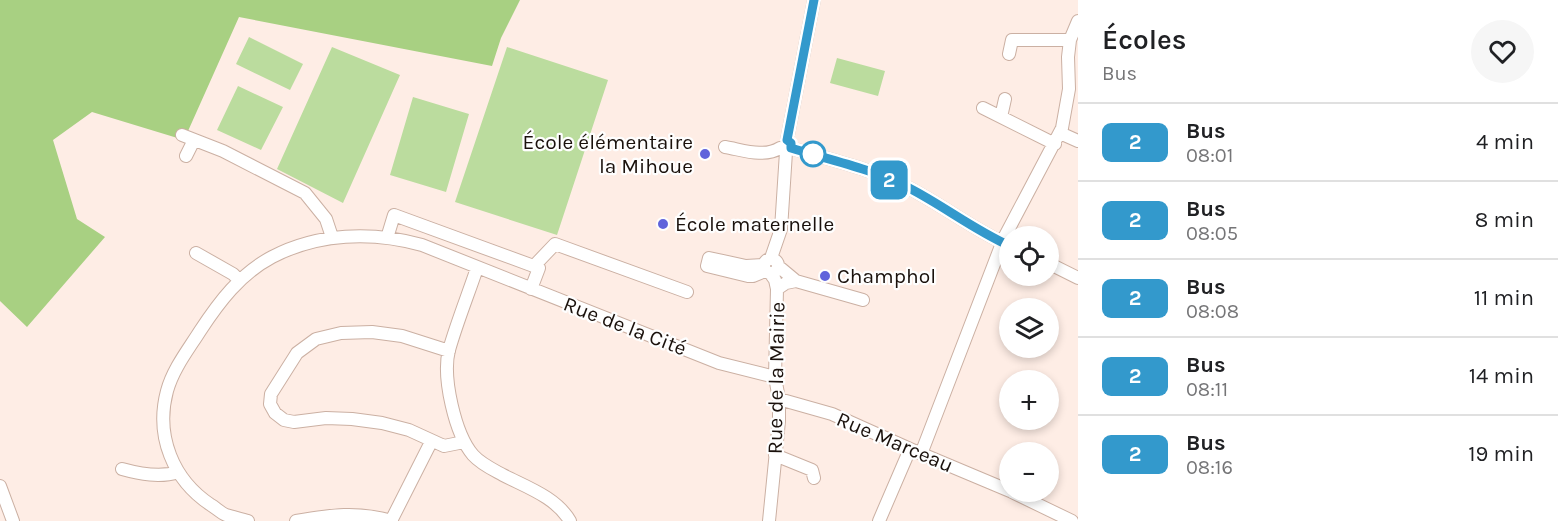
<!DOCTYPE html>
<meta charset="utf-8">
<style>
:root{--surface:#fff;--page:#f6f6f6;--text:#202124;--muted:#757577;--line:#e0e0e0}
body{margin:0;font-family:Karla,sans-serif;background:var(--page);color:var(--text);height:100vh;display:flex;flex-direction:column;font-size:22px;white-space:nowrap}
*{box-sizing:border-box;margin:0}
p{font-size:20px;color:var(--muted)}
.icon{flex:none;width:33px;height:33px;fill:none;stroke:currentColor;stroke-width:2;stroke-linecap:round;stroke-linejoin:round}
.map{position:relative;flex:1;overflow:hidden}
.panel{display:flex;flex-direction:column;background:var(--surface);width:480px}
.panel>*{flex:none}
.badge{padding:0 12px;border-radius:9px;font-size:21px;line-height:39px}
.controls{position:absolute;left:999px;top:226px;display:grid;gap:12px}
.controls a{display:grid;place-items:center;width:60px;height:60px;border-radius:50%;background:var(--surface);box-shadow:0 3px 9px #0003;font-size:30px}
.map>.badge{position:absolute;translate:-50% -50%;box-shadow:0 0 0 3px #fff}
.round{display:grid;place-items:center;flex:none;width:63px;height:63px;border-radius:32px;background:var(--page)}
.head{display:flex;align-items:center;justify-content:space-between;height:102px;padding:0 24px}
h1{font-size:28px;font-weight:600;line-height:45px}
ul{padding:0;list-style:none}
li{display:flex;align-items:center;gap:18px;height:78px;padding:0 24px;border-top:2px solid var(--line)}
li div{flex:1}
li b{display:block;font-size:22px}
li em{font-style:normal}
li .badge{min-width:66px;font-weight:700;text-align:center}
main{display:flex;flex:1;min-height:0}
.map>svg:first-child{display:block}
.green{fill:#bbdc9e}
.forest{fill:#a8d082}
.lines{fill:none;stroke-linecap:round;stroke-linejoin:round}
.minor-casing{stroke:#cbb0a3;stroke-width:14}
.minor{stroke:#fff;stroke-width:12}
.line-casing{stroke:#fff;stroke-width:14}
.line{stroke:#39c;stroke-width:9}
.poi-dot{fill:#5f63db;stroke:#fefefe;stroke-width:2}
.stop-dot{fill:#fff;stroke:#39c;stroke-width:3}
.labels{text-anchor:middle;stroke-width:4.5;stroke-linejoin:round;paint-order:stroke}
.poi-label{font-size:21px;fill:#1a110c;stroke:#fefefe;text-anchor:start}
.street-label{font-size:21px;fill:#1a110c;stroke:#fefefe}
</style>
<main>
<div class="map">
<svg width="1078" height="521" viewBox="0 0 1078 521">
<rect width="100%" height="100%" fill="#feede5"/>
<path class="green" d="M249 37 303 64 290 90 236 64Z
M332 47 400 75 343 203 277 169Z
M507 47 608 80 557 235 455 202Z
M837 58 885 71 878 96 830 83Z
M238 86 283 107 261 150 217 130Z
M413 97 469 114 446 192 390 175Z"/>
<path class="forest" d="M0 0H520L501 38 492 66 239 17 184 140 92 112 53 140 77 219 105 237 27 327 0 301Z"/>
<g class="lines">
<defs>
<path id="minor" d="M1009 54 1012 40H1070
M983 108 1055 144
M1001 117 1005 99
M1060 133 1078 141
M182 135 223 151 305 193 326 219 332 237
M787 140 814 0
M725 147C743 150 764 158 780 148
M791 148C830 160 873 169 909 188 944 206 974 230 1010 246
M186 156 194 140
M387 238 394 215 539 268 531 289
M196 253 233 274 239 280
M771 258 781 229 786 152
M764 266a7 7 0 1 1 14 0a7 7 0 1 1-14 0Z
M1048 263 1078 278
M763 265 746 266 709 258 707 266 748 276H753L765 271
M534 266 555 244 687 292
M477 268C468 295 457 322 449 350 442 377 455 434 473 455 481 464 492 469 503 475 526 487 556 497 570 521
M796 281 863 300
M777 289 786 283 796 281 778 266
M449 351 402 336 372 332 341 333 316 339 297 353 271 394 270 404 275 413 284 420 294 422 326 418 352 419 382 423 409 430 444 446 464 442
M779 399 832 414 910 449 1010 491
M921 454 1004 238 1062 128 1069 89 1068 57 1070 40 1078 21
M775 455 812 470 814 478
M122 469C140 474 160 478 178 472
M0 486 13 521
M1012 492 1072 521
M248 521C241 519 233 517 226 515 221 513 216 508 211 505 173 480 155 436 167 391 173 369 188 350 200 331 219 302 240 274 272 257 318 233 372 231 422 245L719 363 775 377
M296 521C332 515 356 511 392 521
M391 521 431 442
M769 521 779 421V399L775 377 777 289 775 280 770 273
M879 521 910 449"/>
</defs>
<use href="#minor" class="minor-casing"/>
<use href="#minor" class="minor"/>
</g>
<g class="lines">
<defs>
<path id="line" d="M814 0 787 140 791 143V148C830 160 873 169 909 188 944 206 974 230 1010 246"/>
</defs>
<use href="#line" class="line-casing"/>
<use href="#line" class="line"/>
</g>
<g class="poi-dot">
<circle cx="705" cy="154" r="6"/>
<circle cx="663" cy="224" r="6"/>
<circle cx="825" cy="276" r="6"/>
</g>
<circle class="stop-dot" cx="813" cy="154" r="12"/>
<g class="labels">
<g class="poi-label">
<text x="693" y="149" text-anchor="end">École élémentaire<tspan x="693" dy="24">la Mihoue</tspan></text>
<text x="675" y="231">École maternelle</text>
<text x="837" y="283">Champhol</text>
</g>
<g class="street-label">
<text transform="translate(625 326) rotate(21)" y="7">Rue de la Cité</text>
<text transform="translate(776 378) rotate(-89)" y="7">Rue de la Mairie</text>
<text transform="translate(895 442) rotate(23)" y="7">Rue Marceau</text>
</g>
</g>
</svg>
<div class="controls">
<a><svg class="icon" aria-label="locate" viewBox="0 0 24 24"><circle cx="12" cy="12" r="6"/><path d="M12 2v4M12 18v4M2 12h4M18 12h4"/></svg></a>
<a><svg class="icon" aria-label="layers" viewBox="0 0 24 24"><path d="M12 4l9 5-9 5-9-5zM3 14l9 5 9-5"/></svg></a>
<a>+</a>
<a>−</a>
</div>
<b class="badge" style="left:889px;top:180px;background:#39c;color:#fff">2</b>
</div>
<section class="panel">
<div class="head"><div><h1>Écoles</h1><p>Bus</p></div><a class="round"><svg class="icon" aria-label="heart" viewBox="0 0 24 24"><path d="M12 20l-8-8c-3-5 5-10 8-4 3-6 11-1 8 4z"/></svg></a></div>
<ul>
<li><span class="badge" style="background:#39c;color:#fff">2</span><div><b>Bus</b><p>08:01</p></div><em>4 min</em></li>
<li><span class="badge" style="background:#39c;color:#fff">2</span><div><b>Bus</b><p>08:05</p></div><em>8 min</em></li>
<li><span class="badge" style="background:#39c;color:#fff">2</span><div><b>Bus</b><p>08:08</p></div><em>11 min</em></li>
<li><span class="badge" style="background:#39c;color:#fff">2</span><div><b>Bus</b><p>08:11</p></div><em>14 min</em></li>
<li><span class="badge" style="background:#39c;color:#fff">2</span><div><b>Bus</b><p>08:16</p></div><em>19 min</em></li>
</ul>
</section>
</main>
